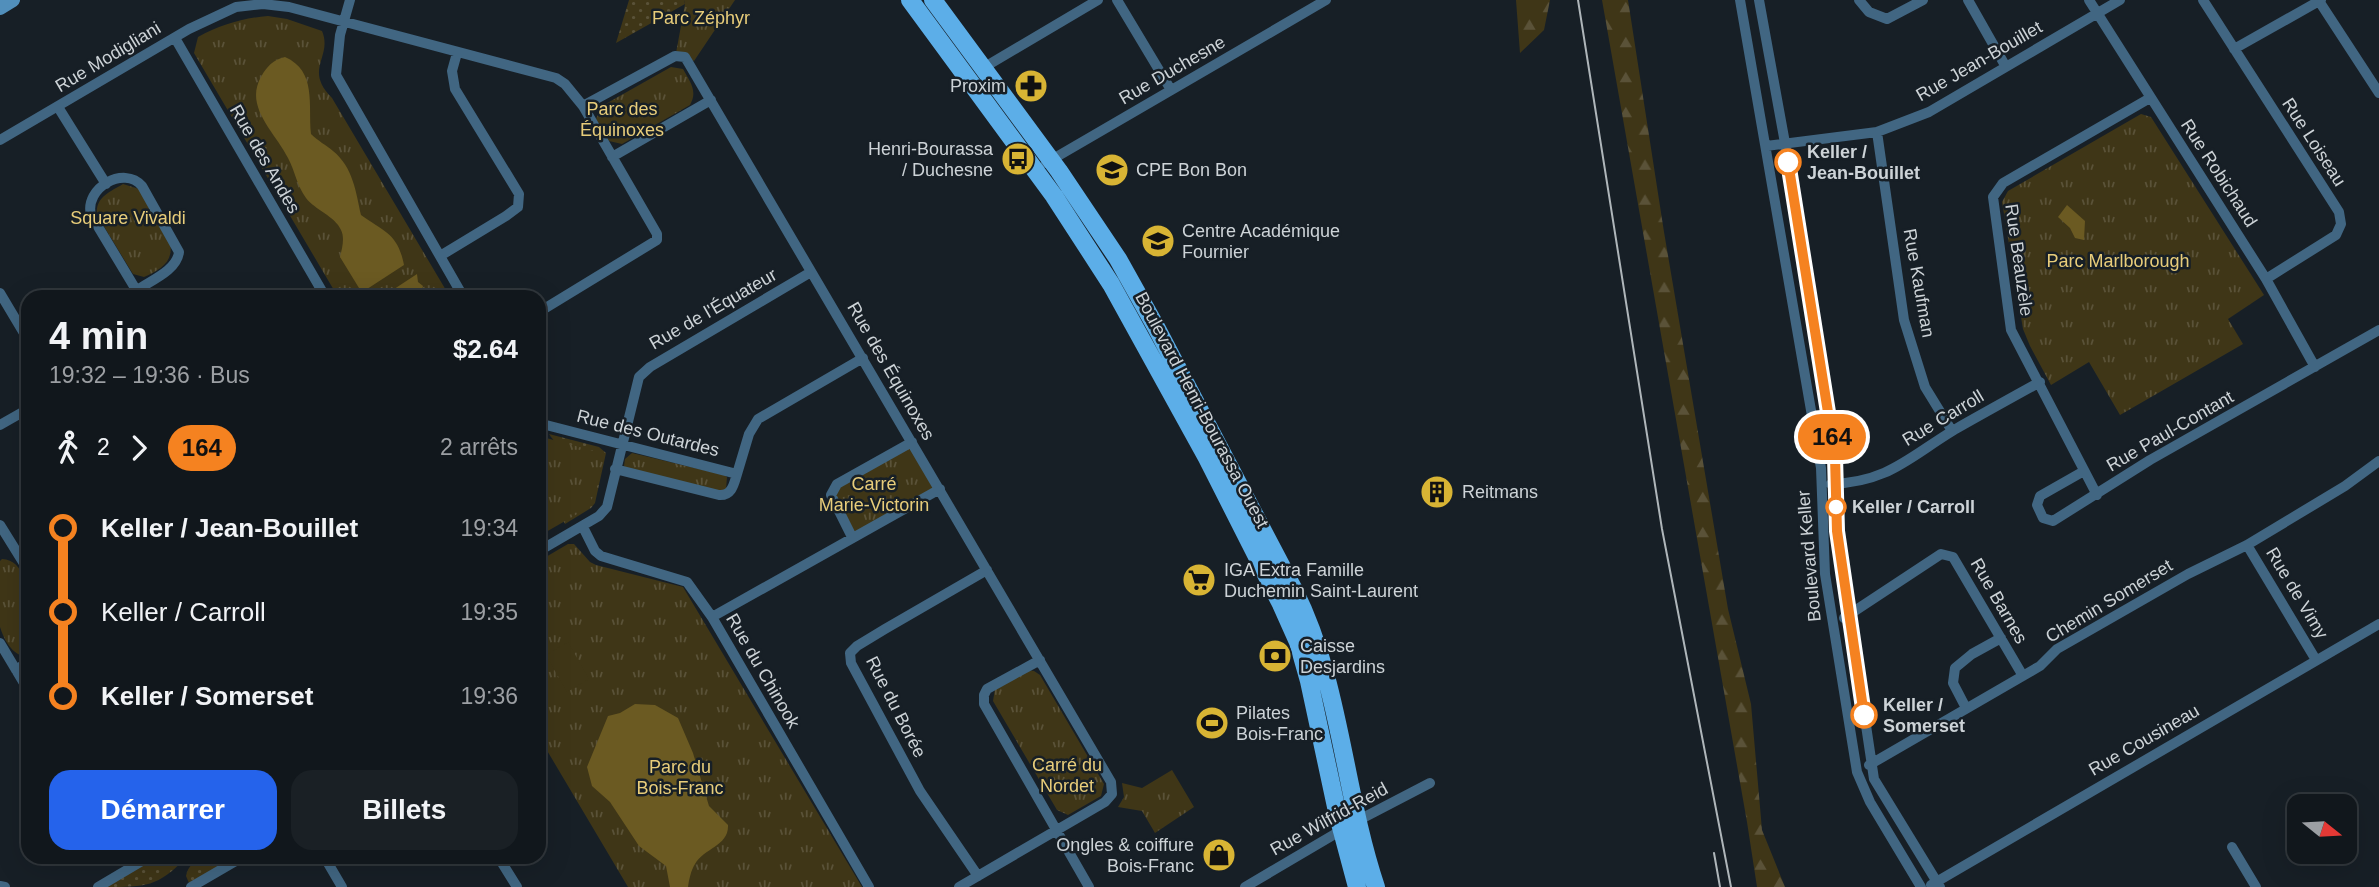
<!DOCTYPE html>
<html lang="fr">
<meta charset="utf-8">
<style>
:root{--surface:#11171c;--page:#1a2025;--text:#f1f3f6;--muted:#9c9fa3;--line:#30363b;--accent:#2563eb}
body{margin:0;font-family:Arial,sans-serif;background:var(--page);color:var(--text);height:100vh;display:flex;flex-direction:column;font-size:26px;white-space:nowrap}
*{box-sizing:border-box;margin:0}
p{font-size:23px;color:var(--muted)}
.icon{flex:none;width:38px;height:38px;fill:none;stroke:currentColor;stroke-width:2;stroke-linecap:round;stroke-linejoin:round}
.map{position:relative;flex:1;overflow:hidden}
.sheet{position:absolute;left:21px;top:290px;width:525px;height:574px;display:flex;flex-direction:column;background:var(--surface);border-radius:21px;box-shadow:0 7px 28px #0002,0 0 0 2px var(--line)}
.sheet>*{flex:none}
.badge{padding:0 14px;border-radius:23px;font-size:24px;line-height:46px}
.needle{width:46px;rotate:108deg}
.fabs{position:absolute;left:2287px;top:794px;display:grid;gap:14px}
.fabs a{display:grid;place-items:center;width:70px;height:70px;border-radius:14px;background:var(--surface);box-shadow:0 7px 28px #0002,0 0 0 2px var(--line);font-size:35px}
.map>.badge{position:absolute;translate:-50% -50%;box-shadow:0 0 0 4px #fff}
.legs{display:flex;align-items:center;gap:10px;height:77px;padding:0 28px;font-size:23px}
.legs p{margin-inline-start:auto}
.overview{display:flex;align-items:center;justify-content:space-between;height:119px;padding:0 28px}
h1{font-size:38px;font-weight:800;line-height:52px}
.action{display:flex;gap:14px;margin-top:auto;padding:14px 28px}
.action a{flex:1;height:80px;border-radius:21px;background:var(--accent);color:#fff;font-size:28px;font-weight:800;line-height:80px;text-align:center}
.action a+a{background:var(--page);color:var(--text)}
ul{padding:0 28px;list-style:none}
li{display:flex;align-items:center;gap:24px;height:84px;font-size:26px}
li i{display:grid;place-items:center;width:10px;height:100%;margin:0 9px;background:currentColor}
li i::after{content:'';width:18px;height:18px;margin:-9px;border:5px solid;border-radius:50%;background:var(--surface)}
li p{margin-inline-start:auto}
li:first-child i{background:linear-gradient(#0000 50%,currentColor 0)}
li:last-child i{background:linear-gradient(currentColor 50%,#0000 0)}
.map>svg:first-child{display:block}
.grass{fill:url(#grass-dots)}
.forest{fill:url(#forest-firs)}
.park{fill:url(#park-tufts)}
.pitch{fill:#3f3617}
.water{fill:#6b5a22}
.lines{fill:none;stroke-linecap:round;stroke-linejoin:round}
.street{stroke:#416682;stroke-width:10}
.secondary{stroke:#518fbb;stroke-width:14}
.primary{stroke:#5caee8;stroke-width:18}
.tram{stroke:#afb6ba;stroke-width:2}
.line-1-casing{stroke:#fff;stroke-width:16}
.line-1{stroke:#f58220;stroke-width:10}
.stop-1-dot{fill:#fff;stroke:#f58220;stroke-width:3.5}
.labels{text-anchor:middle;stroke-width:5;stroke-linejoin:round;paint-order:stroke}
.park-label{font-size:18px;fill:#e8cd7a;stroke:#171f26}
.street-label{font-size:18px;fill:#cdd3d7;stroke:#171f26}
.poi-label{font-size:18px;fill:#cdd3d7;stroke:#171f26;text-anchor:start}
.stop-label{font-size:18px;font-weight:bold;fill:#cdd3d7;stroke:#171f26;text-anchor:start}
</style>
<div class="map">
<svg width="2379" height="887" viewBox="0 0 2379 887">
<defs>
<pattern id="grass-dots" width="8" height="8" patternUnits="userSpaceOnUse" patternTransform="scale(1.75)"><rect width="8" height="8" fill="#3f3617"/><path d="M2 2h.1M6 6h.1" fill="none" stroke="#5a5238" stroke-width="1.8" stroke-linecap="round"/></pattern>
<pattern id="forest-firs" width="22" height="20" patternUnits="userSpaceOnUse" patternTransform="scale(1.75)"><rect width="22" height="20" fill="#3f3617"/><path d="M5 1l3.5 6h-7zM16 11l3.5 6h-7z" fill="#5a5238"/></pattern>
<pattern id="park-tufts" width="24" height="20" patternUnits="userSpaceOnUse" patternTransform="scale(1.75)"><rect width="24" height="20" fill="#3f3617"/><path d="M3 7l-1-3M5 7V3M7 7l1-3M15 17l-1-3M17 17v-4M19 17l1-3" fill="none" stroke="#5a5238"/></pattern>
</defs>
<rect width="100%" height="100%" fill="#171f26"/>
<path class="grass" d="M629 0H684L685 4 616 43Z
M549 434 599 447 606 453 595 503 591 508 565 524 560 515 557 445Z
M156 858H186C157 887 147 887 104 887Z
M205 858H233L189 883 186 876C188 865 195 861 205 858Z"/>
<path class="forest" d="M1516 0H1550L1544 30 1520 53Z
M1602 0H1628L1664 232 1728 609 1751 704 1762 830 1785 887H1757L1747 822Z"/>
<path class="park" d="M684 0H735L694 61 676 53 685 4Z
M268 16 287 19 322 31C333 57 303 69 332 98L450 297H338L194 53 198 37C220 25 243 18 268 16Z
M671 67 683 69C690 82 698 91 690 105L622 144 609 141 596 119 602 106Z
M2141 114 2151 117 2264 295 2228 319 2243 344 2120 415 2089 362 2051 385 2030 346 2023 329 2002 202 2008 191Z
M123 184 139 189 170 243C174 262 160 270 144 277L133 274 97 215C95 197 110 192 123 184Z
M539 436 601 453 603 464 594 495 586 509 539 536Z
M912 442 940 489 852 537 831 495 837 484Z
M632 453 724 475 727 477 726 489 719 491 626 469 624 466 625 459Z
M568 544H574L590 562 596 565 683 587 862 887H628L539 737V561Z
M2 559C37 560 28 633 28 656 14 658 4 640 0 627 0 613 0 577 0 561Z
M1028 670 1034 671 1040 675 1104 784 1101 796 1068 815 1057 810 993 701 995 689Z
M1172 770 1194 807 1155 833 1142 811 1118 807 1124 797 1122 783 1142 788Z"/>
<path class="pitch" d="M568 642 589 679 567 692 546 655Z"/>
<path class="water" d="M285 57C317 71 308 105 311 134 318 141 326 145 333 151 353 167 356 192 361 215 385 232 398 234 404 265L364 291 359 288 340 257C342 249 345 238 341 230 335 216 315 210 306 198 297 186 295 171 288 158 275 132 244 107 261 77 267 66 273 60 285 57Z
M2067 205 2085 221 2084 240 2075 238 2070 228 2058 217Z
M417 274 418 282 423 286 420 297H382Z
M635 704 655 705 678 718 693 753 709 806 728 825C729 846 704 848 695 864 691 870 689 880 688 887H670L666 866 639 846 610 802 592 786 587 767 608 716 620 713Z"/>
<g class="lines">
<path class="street" d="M350 0 340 35 336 75 464 298
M1117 0 1171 90
M1740 0 1821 468 1825 574 1857 772 1870 802 1921 887
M1759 0 1785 143 1835 456 1837 531 1874 779 1940 887
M1859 0 1869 12 1887 19 1923 0
M1968 0 2006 67
M2089 0 2266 279 2315 367
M2203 0 2339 212 2341 224 2336 235 2266 279
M2319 1 2379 93
M175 38 326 298
M2234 49 2321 0
M983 68 1098 0
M583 106 675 56 685 57 1111 782 1112 794 1105 802 959 887
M58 107 106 184
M1877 132 1904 320 1925 387 1952 431
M0 140 189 29 236 7 263 4 289 7 556 78 565 84 583 106 657 234V240L539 312
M1766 146 1877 132 1929 112 2120 0
M612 157 711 100
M1046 163 1326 0
M440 256 506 216 518 207 519 194 455 89 452 71 457 53
M137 290C152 280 177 270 179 252L142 186C124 165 84 188 91 215L141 298
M0 293 28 340
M539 421 546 425 737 474C734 484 732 496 719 495L615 469
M0 425 28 409
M2084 471 2040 496 2037 505 2043 518 2053 521 2150 460 2379 330
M737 474 749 434 758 419 863 358
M1831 484C1888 482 1908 458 1954 430 1982 414 2011 398 2040 382
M2097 495 2011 330 1993 197 2003 183 2150 98
M0 525 28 570
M583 527 595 551 601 556 687 582 712 617 869 887
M852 537 831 495 837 484 912 442
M2247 545 2316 660
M539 551 599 516 607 507 639 377 650 367 811 272
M712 617 940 489
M1844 618 1941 554 1953 557 2023 676
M0 643 28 690
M1040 660 987 689 984 695V704L1089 887
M16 670 28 662
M1966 708 1953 683 1955 668 1972 654 2001 638
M1869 765 2040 666 2057 649 2188 574 2247 545 2345 486 2379 461
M2232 847 2256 887
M325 858 342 887
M499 858 517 887
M978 876 920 791 851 663 850 653 857 646 885 629 987 570
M1931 885 2379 624
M0 886 5 887
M98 887 147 858
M191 887 241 858
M1245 887 1357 821 1430 783"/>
<path class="secondary" d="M0 8 13 0"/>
<path class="primary" d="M910 0 1054 196 1111 284 1207 458 1281 604 1298 642 1309 681 1338 816 1357 887
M933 0 1059 171 1118 259 1156 327 1294 590C1341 684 1343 789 1376 887"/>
<path class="tram" d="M1578 0 1662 529 1731 887
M1714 853 1720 887"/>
</g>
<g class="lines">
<defs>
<path id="line-1" d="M1788 162 1835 456 1837 531 1864 715"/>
</defs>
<use href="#line-1" class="line-1-casing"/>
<use href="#line-1" class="line-1"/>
</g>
<defs>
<symbol id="pharmacy-disc" viewBox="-11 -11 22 22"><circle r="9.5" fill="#d8b434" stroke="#171f26"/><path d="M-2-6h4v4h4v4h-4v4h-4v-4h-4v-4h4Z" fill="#111"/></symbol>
<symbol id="bus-disc" viewBox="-11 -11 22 22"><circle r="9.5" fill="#d8b434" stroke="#171f26"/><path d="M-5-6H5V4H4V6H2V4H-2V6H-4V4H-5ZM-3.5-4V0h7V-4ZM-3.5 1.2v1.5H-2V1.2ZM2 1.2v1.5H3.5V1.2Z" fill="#111"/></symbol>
<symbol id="school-disc" viewBox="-11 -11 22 22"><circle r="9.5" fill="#d8b434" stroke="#171f26"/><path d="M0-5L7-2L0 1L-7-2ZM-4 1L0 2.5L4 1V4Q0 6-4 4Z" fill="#111"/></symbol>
<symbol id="building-disc" viewBox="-11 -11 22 22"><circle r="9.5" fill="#d8b434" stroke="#171f26"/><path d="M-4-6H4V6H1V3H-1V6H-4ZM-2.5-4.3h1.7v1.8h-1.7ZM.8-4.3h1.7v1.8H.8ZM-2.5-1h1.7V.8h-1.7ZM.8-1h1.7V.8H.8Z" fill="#111"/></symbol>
<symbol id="supermarket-disc" viewBox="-11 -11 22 22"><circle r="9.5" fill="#d8b434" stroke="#171f26"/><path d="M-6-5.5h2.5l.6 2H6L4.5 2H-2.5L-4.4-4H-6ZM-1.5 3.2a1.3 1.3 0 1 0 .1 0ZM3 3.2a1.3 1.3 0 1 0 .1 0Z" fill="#111"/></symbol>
<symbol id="bank-disc" viewBox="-11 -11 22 22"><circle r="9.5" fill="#d8b434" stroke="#171f26"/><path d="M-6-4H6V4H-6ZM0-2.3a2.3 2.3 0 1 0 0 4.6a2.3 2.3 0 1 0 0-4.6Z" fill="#111"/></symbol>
<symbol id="stadium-disc" viewBox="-11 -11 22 22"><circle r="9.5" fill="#d8b434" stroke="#171f26"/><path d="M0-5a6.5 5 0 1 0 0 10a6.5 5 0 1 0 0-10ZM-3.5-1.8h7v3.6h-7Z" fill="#111"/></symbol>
<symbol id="shop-disc" viewBox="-11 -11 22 22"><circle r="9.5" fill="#d8b434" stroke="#171f26"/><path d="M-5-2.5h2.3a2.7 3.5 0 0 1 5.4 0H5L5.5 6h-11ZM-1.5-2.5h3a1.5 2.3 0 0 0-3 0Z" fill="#111"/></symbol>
</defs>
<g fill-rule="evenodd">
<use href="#pharmacy-disc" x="1012" y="67" width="38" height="38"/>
<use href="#bus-disc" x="999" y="140" width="38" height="38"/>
<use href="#school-disc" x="1093" y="151" width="38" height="38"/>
<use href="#school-disc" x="1139" y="222" width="38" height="38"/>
<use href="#building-disc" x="1418" y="473" width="38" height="38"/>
<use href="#supermarket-disc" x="1180" y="561" width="38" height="38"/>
<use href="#bank-disc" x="1256" y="637" width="38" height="38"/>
<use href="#stadium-disc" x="1193" y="704" width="38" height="38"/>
<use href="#shop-disc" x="1200" y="836" width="38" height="38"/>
</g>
<g class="stop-1-dot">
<circle cx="1788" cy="162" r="12"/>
<circle cx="1836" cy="507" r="9"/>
<circle cx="1864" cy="715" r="12"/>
</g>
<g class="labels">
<g class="park-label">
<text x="701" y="24">Parc Zéphyr</text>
<text x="622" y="115">Parc des<tspan x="622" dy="21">Équinoxes</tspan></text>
<text x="128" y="224">Square Vivaldi</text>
<text x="2118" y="267">Parc Marlborough</text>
<text x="874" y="490">Carré<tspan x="874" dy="21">Marie-Victorin</tspan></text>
<text x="1067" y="771">Carré du<tspan x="1067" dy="21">Nordet</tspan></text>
<text x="680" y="773">Parc du<tspan x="680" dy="21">Bois-Franc</tspan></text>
</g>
<g class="street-label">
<text transform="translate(108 57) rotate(-31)" y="6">Rue Modigliani</text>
<text transform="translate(1979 61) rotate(-30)" y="6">Rue Jean-Bouillet</text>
<text transform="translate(1172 70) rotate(-30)" y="6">Rue Duchesne</text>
<text transform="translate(2314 142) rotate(57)" y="6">Rue Loiseau</text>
<text transform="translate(265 159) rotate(60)" y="6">Rue des Andes</text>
<text transform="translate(2219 173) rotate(57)" y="6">Rue Robichaud</text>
<text transform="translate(2019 260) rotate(82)" y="6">Rue Beauzèle</text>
<text transform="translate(1919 283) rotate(80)" y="6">Rue Kaufman</text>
<text transform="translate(713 309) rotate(-30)" y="6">Rue de l'Équateur</text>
<text transform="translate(891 371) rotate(60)" y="6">Rue des Équinoxes</text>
<text transform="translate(1202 410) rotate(62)" y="6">Boulevard Henri-Bourassa Ouest</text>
<text transform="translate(1943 418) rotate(-31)" y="6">Rue Carroll</text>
<text transform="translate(2170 431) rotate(-30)" y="6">Rue Paul-Contant</text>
<text transform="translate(648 433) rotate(14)" y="6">Rue des Outardes</text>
<text transform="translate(1809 556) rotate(-95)" y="6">Boulevard Keller</text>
<text transform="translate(2297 593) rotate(59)" y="6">Rue de Vimy</text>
<text transform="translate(1999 601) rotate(60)" y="6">Rue Barnes</text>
<text transform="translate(2109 601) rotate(-31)" y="6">Chemin Somerset</text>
<text transform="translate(763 671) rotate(60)" y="6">Rue du Chinook</text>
<text transform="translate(896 707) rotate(63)" y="6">Rue du Borée</text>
<text transform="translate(2144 740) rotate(-30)" y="6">Rue Cousineau</text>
<text transform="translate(1329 819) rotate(-29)" y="6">Rue Wilfrid-Reid</text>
</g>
<g class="poi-label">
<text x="1006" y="92" text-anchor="end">Proxim</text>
<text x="993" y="155" text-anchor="end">Henri-Bourassa<tspan x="993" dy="21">/ Duchesne</tspan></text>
<text x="1136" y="176">CPE Bon Bon</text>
<text x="1182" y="237">Centre Académique<tspan x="1182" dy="21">Fournier</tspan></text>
<text x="1462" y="498">Reitmans</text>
<text x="1224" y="576">IGA Extra Famille<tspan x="1224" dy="21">Duchemin Saint-Laurent</tspan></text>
<text x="1300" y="652">Caisse<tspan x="1300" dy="21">Desjardins</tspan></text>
<text x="1236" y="719">Pilates<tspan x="1236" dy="21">Bois-Franc</tspan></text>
<text x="1194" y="851" text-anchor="end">Ongles &amp; coiffure<tspan x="1194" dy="21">Bois-Franc</tspan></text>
</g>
<g class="stop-label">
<text x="1807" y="158">Keller /<tspan x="1807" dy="21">Jean-Bouillet</tspan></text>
<text x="1852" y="513">Keller / Carroll</text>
<text x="1883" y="711">Keller /<tspan x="1883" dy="21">Somerset</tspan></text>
</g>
</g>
</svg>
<div class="fabs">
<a><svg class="needle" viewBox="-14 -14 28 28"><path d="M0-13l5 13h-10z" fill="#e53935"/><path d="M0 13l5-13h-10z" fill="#9c9fa3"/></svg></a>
</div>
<b class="badge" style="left:1832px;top:437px;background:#f58220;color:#111">164</b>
<section class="sheet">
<div class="overview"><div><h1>4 min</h1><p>19:32 – 19:36 · Bus</p></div><b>$2.64</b></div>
<div class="legs"><svg class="icon" aria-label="walk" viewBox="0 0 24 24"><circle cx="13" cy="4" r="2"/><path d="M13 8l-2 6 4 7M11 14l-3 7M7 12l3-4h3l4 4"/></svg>2<svg class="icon" aria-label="forward" viewBox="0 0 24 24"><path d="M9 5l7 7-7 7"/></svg><b class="badge" style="background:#f58220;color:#111">164</b><p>2 arrêts</p></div>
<ul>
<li><i style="color:#f58220"></i><b>Keller / Jean-Bouillet</b><p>19:34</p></li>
<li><i style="color:#f58220"></i><span>Keller / Carroll</span><p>19:35</p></li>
<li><i style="color:#f58220"></i><b>Keller / Somerset</b><p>19:36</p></li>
</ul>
<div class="action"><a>Démarrer</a><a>Billets</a></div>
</section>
</div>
